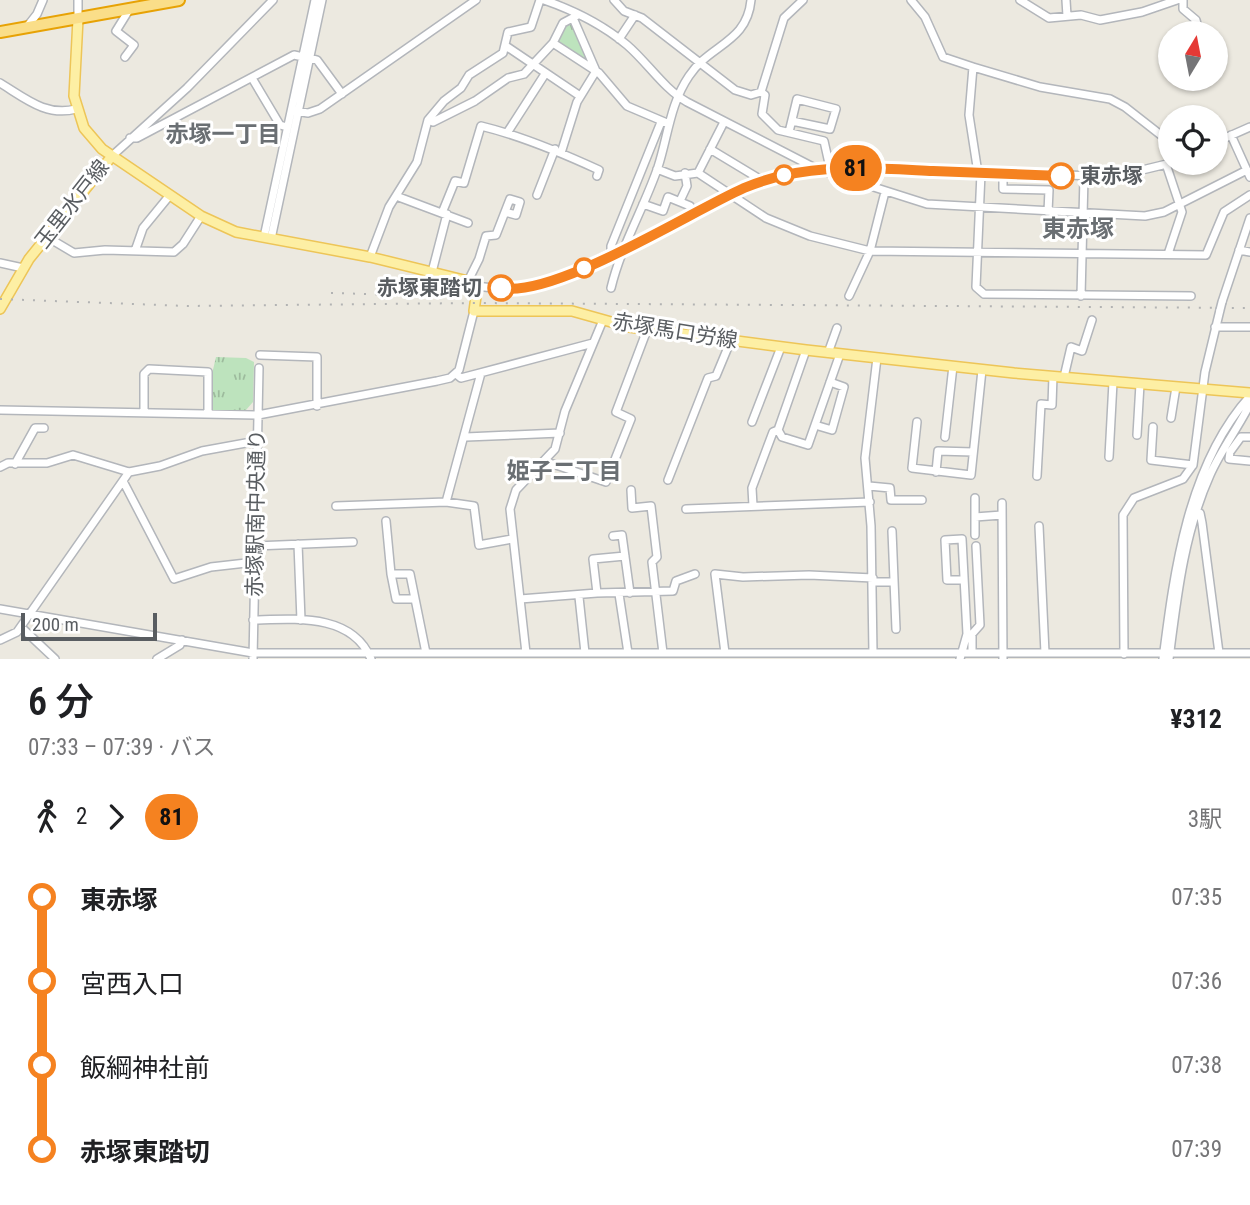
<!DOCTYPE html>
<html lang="ja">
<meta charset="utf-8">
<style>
:root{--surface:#fff;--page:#f2f2f2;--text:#202124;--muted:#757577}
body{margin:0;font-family:"Roboto Condensed","Noto Sans JP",sans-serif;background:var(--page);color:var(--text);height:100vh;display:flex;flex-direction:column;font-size:26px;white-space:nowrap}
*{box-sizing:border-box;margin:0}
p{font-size:23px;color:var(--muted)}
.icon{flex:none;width:38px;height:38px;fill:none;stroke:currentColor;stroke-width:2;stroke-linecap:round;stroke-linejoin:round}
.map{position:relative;height:659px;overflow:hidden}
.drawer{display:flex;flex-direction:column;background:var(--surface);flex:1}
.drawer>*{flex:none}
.badge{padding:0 14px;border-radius:23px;font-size:24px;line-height:46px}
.needle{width:46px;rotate:10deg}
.fabs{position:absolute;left:1158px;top:21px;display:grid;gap:14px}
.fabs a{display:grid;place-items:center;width:70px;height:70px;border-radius:50%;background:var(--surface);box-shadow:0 2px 5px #0004;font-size:35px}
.scale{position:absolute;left:21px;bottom:18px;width:136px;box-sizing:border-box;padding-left:7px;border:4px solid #595d61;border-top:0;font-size:19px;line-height:24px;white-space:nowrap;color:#595d61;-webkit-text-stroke:5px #fff;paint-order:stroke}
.map>.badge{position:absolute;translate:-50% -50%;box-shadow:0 0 0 4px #fff}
.legs{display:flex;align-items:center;gap:10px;height:77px;padding:0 28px;font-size:23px}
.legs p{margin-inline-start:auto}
.summary{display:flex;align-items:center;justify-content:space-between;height:119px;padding:0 28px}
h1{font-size:38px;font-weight:600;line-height:52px}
ul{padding:0 28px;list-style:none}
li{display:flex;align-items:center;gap:24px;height:84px;font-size:26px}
li i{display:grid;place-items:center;width:10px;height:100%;margin:0 9px;background:currentColor}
li i::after{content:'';width:18px;height:18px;margin:-9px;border:5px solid;border-radius:50%;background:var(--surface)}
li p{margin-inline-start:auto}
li:first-child i{background:linear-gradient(#0000 50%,currentColor 0)}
li:last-child i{background:linear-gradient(currentColor 50%,#0000 0)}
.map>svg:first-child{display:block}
.grass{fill:url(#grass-tufts)}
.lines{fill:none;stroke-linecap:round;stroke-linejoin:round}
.minor-casing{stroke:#b3b6bb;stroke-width:10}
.major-casing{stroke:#edc558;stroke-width:12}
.highway-casing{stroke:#e7a205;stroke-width:14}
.minor{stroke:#fff;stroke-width:7}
.major{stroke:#fdefa4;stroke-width:9}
.highway{stroke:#fade89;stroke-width:10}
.rail{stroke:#b2b3b3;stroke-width:2;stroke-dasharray:2 9;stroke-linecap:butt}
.minor-bridge-casing{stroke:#b3b6bb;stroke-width:10;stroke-linecap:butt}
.minor-bridge{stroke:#fff;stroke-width:7}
.line-1-casing{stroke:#fff;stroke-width:16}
.line-1{stroke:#f58220;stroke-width:10}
.stop-1-dot{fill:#fff;stroke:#f58220;stroke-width:3.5}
.labels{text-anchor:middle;stroke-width:6;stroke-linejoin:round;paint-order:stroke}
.stop-label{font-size:21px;font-weight:bold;fill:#595d61;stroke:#fff;text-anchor:start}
.street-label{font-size:21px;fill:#595d61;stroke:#fff}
.neighbourhood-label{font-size:23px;font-weight:bold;fill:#6a6f73;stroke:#fff}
.quarter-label{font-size:24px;font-weight:bold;fill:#6a6f73;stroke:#fff}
</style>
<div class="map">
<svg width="1250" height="659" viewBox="0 0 1250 659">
<defs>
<pattern id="grass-tufts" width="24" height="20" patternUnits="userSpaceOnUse" patternTransform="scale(1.75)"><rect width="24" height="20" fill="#bde3bd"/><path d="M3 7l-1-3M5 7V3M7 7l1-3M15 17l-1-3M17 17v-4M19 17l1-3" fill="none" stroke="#9dbb9d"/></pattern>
</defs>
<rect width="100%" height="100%" fill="#ece9e0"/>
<path class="grass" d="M573 22 590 61 588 64 555 42 565 25Z
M216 357 246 358 254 362 253 402 246 410H211L212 374Z"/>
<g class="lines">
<defs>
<path id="minor" d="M78 0V19
M544 0C573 10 603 25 627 45 648 63 663 88 687 102L817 169 927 204 1145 216 1164 212 1247 170
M614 0 624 11 642 18 735 90 751 95 761 92
M803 0 784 18 761 92 765 95 762 114 778 130 824 141 830 168
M911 0 925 17 943 57 973 67 969 115 978 173
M1020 0 1049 18 1081 15 1100 20 1142 12 1177 0
M1066 0 1067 16
M1183 0V9L1196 20 1199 32
M573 18 596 71
M26 28 37 14 43 0
M619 39 635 15
M553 43 599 73 627 106 667 123
M506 46 580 96
M125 57 134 45 116 31 129 10
M310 58 317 60 342 94
M973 67 1040 87 1110 99 1125 107 1171 143
M252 78 280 125 287 127
M0 83C25 98 46 117 76 109
M295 111 308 113 320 109 476 0
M428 120 433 122 475 101 508 78 524 74 553 43 563 23 578 15
M724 122 698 173 766 218 810 236 870 251 1206 255 1224 212 1250 195
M789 132 797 99 836 109 830 129 792 121
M507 133 545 74
M1231 135 1250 177
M130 138H137L294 55 303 57
M1216 142 1250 127
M710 149 763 181
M561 153 577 102 596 71
M112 156 187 88 273 0
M1166 164 1182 212 1168 254
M657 169 675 176 698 173
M981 173 976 287 984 294 1191 296
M1003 174V189L1049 190 1048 212
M537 195 555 149
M396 196 468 223
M680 201 687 186 685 173
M643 204 663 211 668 197 690 206
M442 213 455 181 464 183 481 126C522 136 560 152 599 170L597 176
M47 237 74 253 105 250 174 252 183 244 201 216
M264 237 315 0
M271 239 322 0
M1239 250 1250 252
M135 251 143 228 170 195
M611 254V246L661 122
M370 257 389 207 417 162 428 120 444 101 461 88 469 75 503 53 508 32 531 27 540 0
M0 263 23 268
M432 272 447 214
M468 281 479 259 486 236 496 235 510 199 520 202 516 215 505 212
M476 286 519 291 545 285 745 188 785 175 840 168 1098 176 1138 171 1171 163
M611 288C621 246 644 208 658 167 668 136 670 104 689 76 710 44 747 43 751 0
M849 296 870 251 885 192
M1081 296 1084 177
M1222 302 1250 218
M1215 327H1250
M806 350 778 430 782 437 808 445 840 354
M828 353 837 328
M260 355 317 357V406
M456 374 461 378 593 343
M1064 377 1071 347 1082 351 1092 320
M0 410 258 415 437 381 450 378 459 370 474 311
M144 413V374L149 369 208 372V414
M1171 418 1176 387
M752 422 781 347
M917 422 912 468 971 475 982 370
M815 425 832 430 844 387 830 382
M1153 427 1151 460 1193 465
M1137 435 1140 384
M466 437 560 433
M945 437 953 366
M1250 437H1241L1230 452 1229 459 1250 461
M1109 457 1113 382
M15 464 35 428H44
M553 464 606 482 631 419 616 412 647 330
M0 467 8 463H47L73 455 129 472 160 466 202 451 257 441
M936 472 938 451 973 452
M1037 476 1041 404 1052 405 1053 376
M668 480 708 378 716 376 731 340
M123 481 174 579 211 567 255 562
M869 486 890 488 891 500H922
M631 490 632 508 651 506 657 557 652 562 663 653
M975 498V535
M446 502 481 373
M1002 503 1003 659
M336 506 446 502 474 506 479 545 512 539
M753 506 752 488 773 432 778 430
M686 509 870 502
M1194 511 1200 513 1202 523 1219 653
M975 517 1002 515
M386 521 391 574
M1039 526 1045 653
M892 531 896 629
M613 536 622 535 630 593
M298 544 301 620
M255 546 353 542
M625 556 593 559 597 593 673 591 676 581 695 574
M873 582H894
M619 594 628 653
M579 597 585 653
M415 599H396L391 574H410L426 653
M520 599 597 593
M0 609 253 653H1250
M253 620C295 619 352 613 371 659
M21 627 55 659
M0 640 17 632 129 472
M526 653 510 509 516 490 555 449 565 411 603 320
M725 653 715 574 743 577 809 575 873 578
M873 653 871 526 865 458 877 358
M972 653V634L980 625 976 546
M1124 654 1123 515 1134 498 1183 479 1193 465 1205 372 1220 310
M157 659 180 645 182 640
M253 659 259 368
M960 659 967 634 962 539 945 540 947 580H964
M1163 659C1174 572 1188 464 1250 396
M1169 659C1177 596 1184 533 1210 475 1221 450 1238 428 1250 404"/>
<path id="major" d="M78 19 74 96 84 128 102 149 201 216 236 232 370 257 472 282 477 289 474 311H572L629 327 806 350 1014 373 1250 393
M0 309 29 259 112 156"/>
<path id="highway" d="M0 32 179 0"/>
</defs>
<use href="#minor" class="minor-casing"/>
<use href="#major" class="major-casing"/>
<use href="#highway" class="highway-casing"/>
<use href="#minor" class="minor"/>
<use href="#major" class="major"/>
<use href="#highway" class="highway"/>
<path class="rail" d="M331 293 404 295
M0 299 187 306 476 303 1250 308"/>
<defs>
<path id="minor-bridge" d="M1220 310 1222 302"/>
</defs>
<use href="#minor-bridge" class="minor-bridge-casing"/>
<use href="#minor-bridge" class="minor-bridge"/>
</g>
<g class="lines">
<defs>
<path id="line-1" d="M501 288C555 298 688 213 744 188 805 162 869 168 933 171 976 173 1019 174 1061 176"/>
</defs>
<use href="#line-1" class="line-1-casing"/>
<use href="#line-1" class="line-1"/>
</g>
<g class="stop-1-dot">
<circle cx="784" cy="175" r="9"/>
<circle cx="1061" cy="176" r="12"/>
<circle cx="584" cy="268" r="9"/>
<circle cx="501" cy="288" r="12"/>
</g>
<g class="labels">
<g class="stop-label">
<text x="1080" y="183">東赤塚</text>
<text x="482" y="295" text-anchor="end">赤塚東踏切</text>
</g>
<g class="street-label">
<text transform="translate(72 204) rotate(-52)" y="7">玉里水戸線</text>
<text transform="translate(675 331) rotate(9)" y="7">赤塚馬口労線</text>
<text transform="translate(256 513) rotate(-89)" y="7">赤塚駅南中央通り</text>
</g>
<g class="neighbourhood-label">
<text x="223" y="142">赤塚一丁目</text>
<text x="564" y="479">姫子二丁目</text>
</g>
<g class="quarter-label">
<text x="1078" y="237">東赤塚</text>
</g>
</g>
</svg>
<div class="fabs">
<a><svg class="needle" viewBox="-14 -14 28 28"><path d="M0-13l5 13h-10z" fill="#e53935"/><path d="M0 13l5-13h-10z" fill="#757577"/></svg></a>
<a><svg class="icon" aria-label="locate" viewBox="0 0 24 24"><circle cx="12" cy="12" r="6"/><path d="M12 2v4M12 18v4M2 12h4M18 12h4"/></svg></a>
</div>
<div class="scale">200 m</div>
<b class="badge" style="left:856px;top:168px;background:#f58220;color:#111">81</b>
</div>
<section class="drawer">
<div class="summary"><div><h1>6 分</h1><p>07:33 – 07:39 · バス</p></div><b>¥312</b></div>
<div class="legs"><svg class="icon" aria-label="walk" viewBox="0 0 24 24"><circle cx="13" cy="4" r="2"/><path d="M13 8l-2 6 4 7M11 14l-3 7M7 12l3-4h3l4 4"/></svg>2<svg class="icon" aria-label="forward" viewBox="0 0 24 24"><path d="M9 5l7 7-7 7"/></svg><b class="badge" style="background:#f58220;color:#111">81</b><p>3駅</p></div>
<ul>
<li><i style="color:#f58220"></i><b>東赤塚</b><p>07:35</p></li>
<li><i style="color:#f58220"></i><span>宮西入口</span><p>07:36</p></li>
<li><i style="color:#f58220"></i><span>飯綱神社前</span><p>07:38</p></li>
<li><i style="color:#f58220"></i><b>赤塚東踏切</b><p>07:39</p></li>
</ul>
</section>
